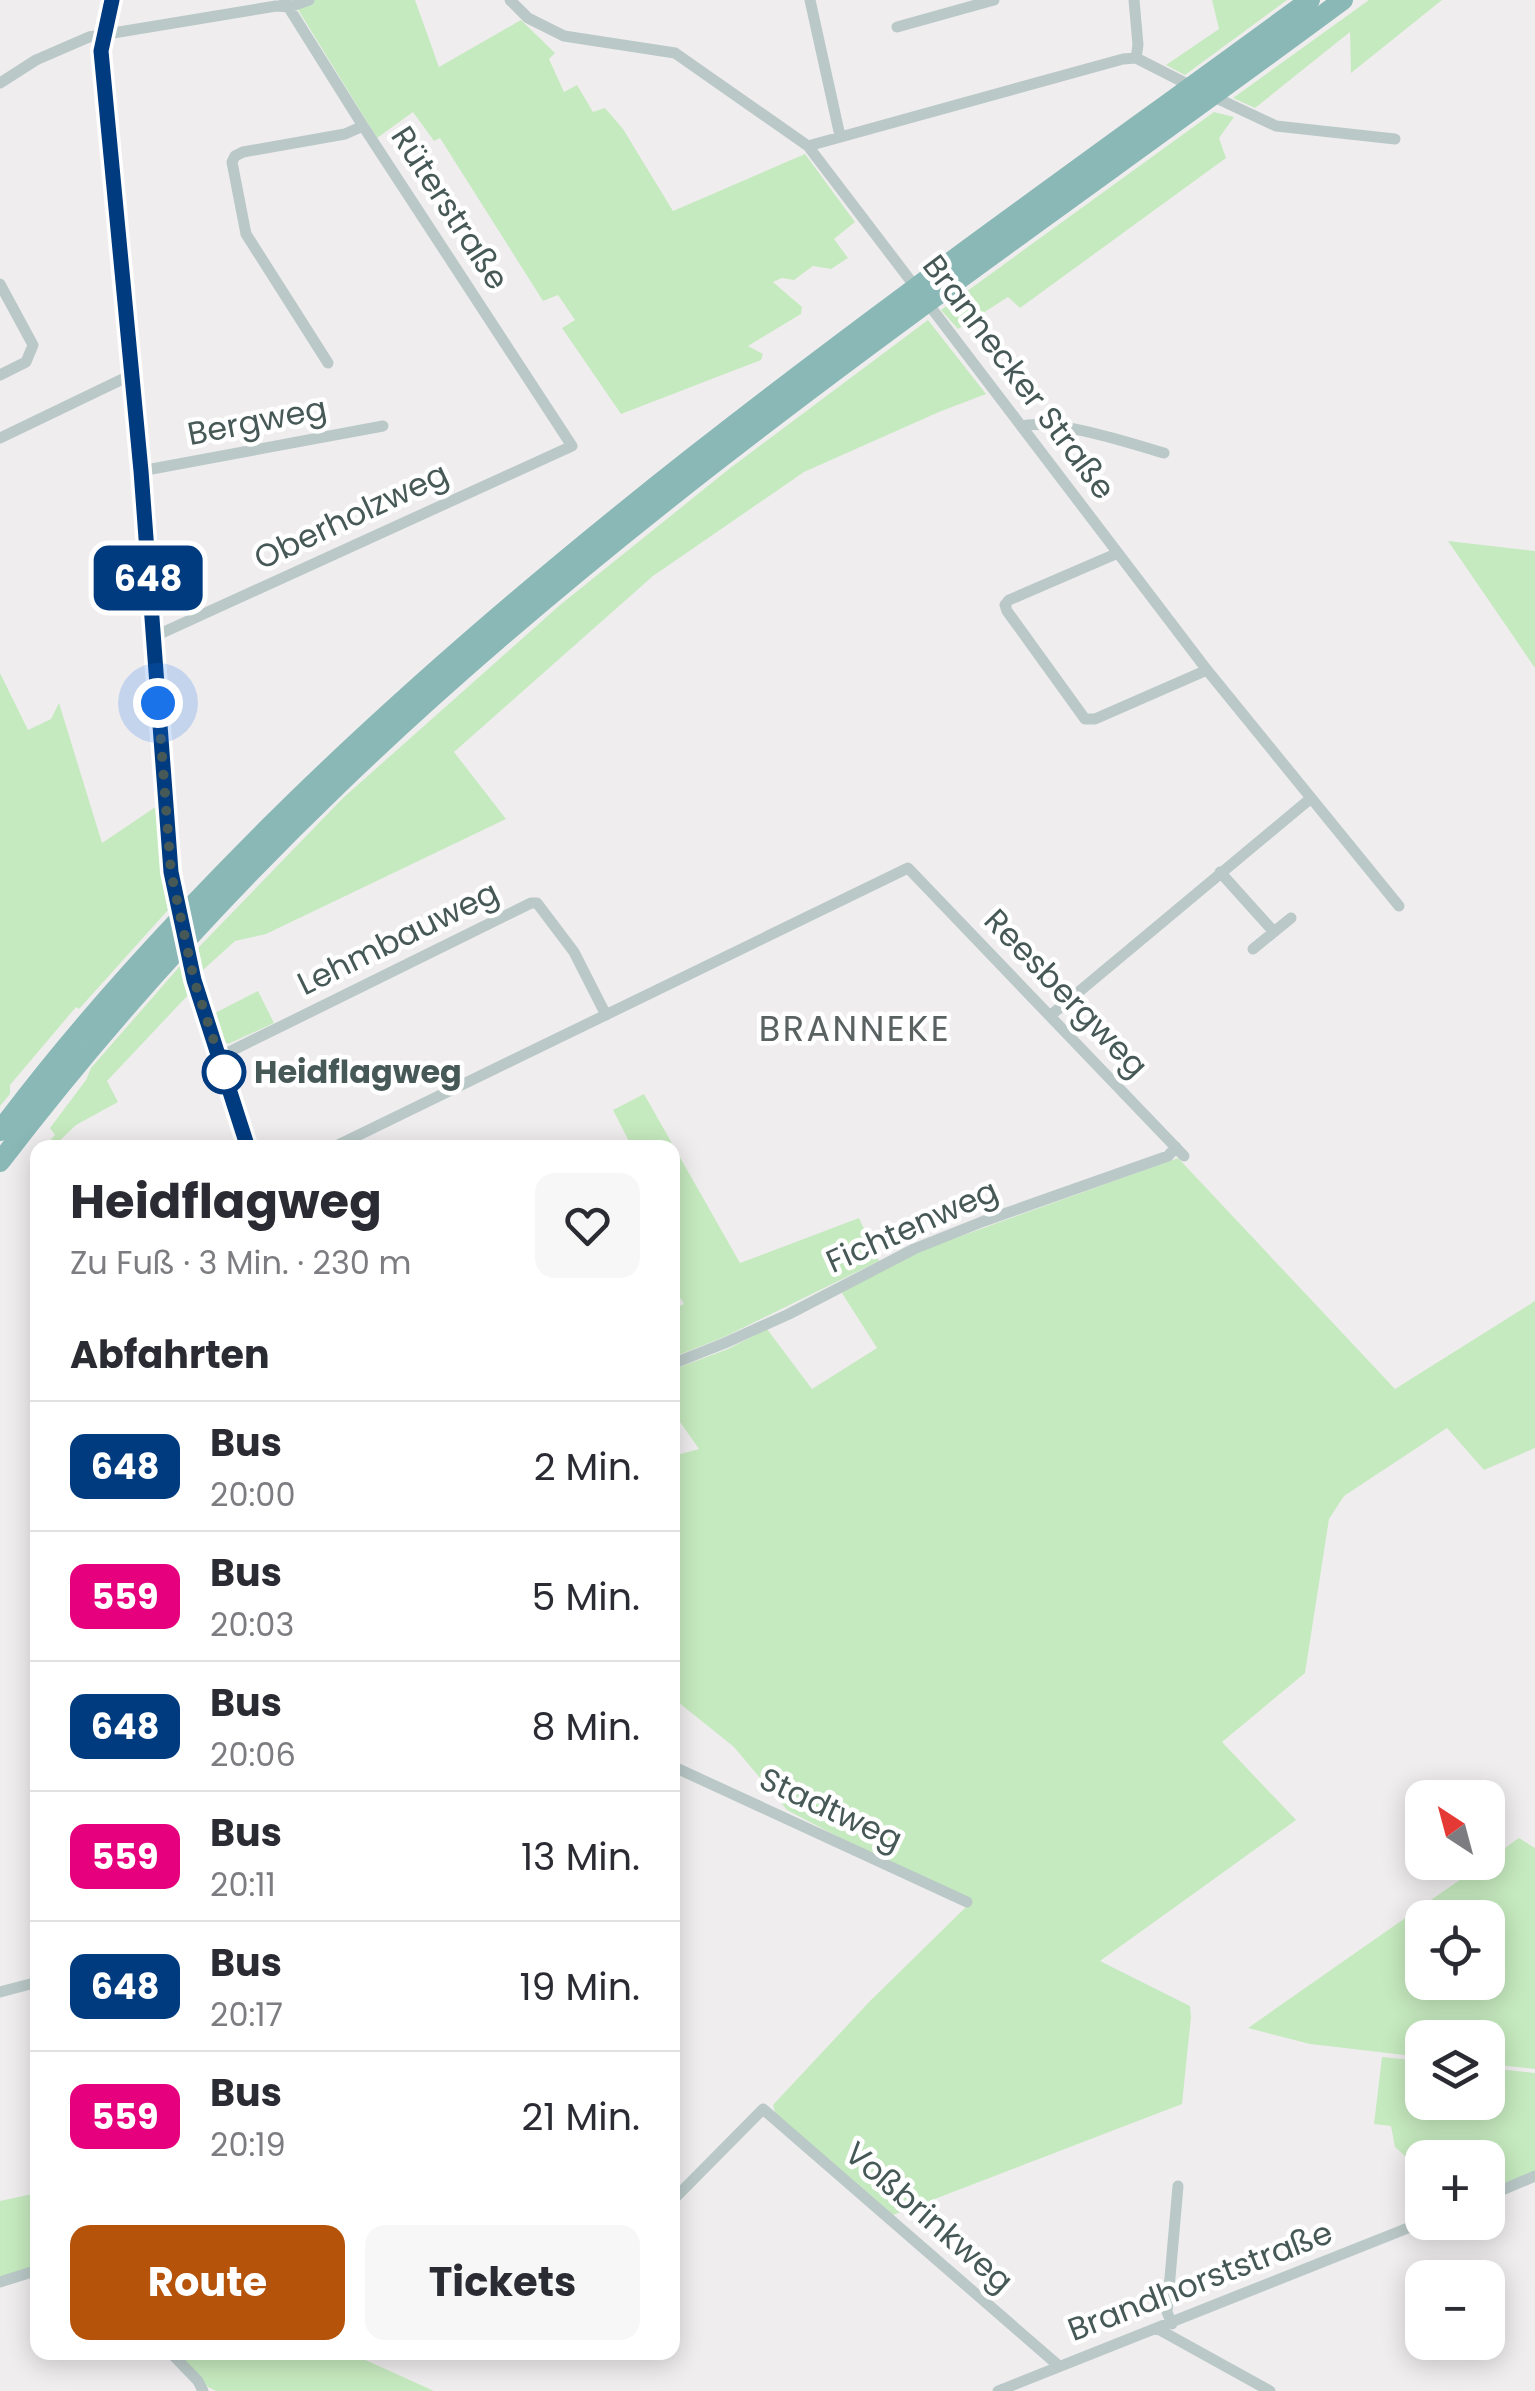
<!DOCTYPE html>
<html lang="de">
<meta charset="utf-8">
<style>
:root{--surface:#fff;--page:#f7f7f7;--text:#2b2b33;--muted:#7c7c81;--line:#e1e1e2;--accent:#b45309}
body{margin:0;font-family:Poppins,sans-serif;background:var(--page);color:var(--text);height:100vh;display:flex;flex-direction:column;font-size:38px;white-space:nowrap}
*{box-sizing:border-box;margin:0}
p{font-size:32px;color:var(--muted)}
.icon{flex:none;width:55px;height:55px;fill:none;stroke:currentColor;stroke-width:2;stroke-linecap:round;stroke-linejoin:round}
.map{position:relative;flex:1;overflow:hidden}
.sheet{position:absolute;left:30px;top:1140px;width:650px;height:1220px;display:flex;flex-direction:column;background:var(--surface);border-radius:20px;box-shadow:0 5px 25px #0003}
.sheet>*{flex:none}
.badge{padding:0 20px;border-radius:15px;font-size:35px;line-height:65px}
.needle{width:65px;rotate:324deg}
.fabs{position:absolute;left:1405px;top:1780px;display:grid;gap:20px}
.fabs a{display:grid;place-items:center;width:100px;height:100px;border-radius:20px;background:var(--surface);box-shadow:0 5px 25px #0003;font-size:50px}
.you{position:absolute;width:50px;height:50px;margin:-25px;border:8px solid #fff;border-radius:50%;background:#1a73e8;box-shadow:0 0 0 15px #1a73e833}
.map>.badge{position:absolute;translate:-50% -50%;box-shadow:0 0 0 5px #fff}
h2{padding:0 40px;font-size:38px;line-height:90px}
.round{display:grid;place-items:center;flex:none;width:105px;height:105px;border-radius:20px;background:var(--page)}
.overview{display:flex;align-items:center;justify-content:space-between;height:170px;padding:0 40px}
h1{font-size:48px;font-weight:700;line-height:75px}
.cta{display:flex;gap:20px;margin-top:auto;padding:20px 40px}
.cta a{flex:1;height:115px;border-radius:20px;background:var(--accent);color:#fff;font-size:40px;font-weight:700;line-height:115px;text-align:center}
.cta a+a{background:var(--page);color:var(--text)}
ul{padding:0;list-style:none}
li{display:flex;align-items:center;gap:30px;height:130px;padding:0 40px;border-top:2px solid var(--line)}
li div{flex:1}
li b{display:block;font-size:38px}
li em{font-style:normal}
li .badge{min-width:110px;font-weight:700;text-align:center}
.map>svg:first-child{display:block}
.green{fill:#c6eabf;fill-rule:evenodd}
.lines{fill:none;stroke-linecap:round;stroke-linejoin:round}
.street{stroke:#bac9c7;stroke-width:11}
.highway{stroke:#89b8b6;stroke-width:20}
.line-casing{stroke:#fff;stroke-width:22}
.line{stroke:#003b80;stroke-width:15}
.walk{stroke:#475957;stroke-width:10;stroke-dasharray:0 18}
.stop-dot{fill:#fff;stroke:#003b80;stroke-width:5}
.labels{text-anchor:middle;stroke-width:9;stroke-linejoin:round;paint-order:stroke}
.street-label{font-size:32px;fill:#475957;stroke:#fff}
.stop-label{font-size:32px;font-weight:bold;fill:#475957;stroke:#fff;text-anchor:start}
.neighbourhood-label{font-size:35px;letter-spacing:2.5px;fill:#5a6161;stroke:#fff}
</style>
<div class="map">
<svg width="1535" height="2391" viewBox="0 0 1535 2391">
<rect width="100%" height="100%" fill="#f0edef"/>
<path class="green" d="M305 0H415L439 67 521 20 555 53 549 59 564 92 577 85 593 112 605 108 623 129 673 211 805 154 855 222 834 239 848 258 831 269 813 266 794 280 782 278 773 282 802 307 801 314 748 346 763 354 761 360 621 414 562 328 575 320 558 295 543 301 440 138 434 141 413 112 377 138 294 3Z
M1212 0H1287L1185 75 1166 65 1219 29Z
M1369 0H1442L1351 73 1350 32 1255 108 1233 98Z
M1214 112 1234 117 1219 138 1226 158 1020 308 1008 297 958 329 941 310Z
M928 320 986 394 939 412 804 472 653 576 454 752 506 819 266 934 235 941 202 971 197 949 343 798 560 605 729 469Z
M1448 541 1535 551V668Z
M0 673 28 730 51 719 59 703 102 843 160 804 163 872 168 910 79 1009 76 1007 10 1085V1094L0 1106Z
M180 966 189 994 107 1081 118 1102 76 1125 53 1147H44L55 1135 50 1128 86 1080 91 1068Z
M258 991 274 1023 228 1044 223 1040 213 1014Z
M644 1094 740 1263 859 1218 879 1261 722 1338 673 1357V1309L684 1304 673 1286 672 1148 632 1147 613 1110Z
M1178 1158 1395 1389 1535 1301V1448L1484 1470 1447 1428 1344 1496 1329 1519 1305 1673 1222 1742 1296 1820 1100 1961 1190 2006 1191 2017 1182 2104 893 2215 776 2116 773 2105 870 2001 968 1905 787 1810 734 1747 673 1698V1456L699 1449 673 1412 672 1370 728 1349 767 1329 812 1389 877 1348 840 1290 917 1252Z
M1519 1838 1535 1848V2069L1488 2064V2038H1422V2057L1310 2044 1248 2028 1484 1863 1488 1862V1860ZM1422 1918H1488V1982H1422Z
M1382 2057 1422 2061V2102H1488V2068L1535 2073V2171L1488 2191V2158L1466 2157 1465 2151 1443 2157 1422 2158V2163L1416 2166 1395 2147 1391 2126 1374 2124Z
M37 2193V2269L0 2279V2201Z
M175 2353H350L434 2391H216L208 2387Z"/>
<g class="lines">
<path class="street" d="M112 0 101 51 141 471 171 872 180 918
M510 0 528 18 564 36 675 53 808 146 1207 670 1399 906
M810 0 840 136
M1134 0 1138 45 1136 58
M897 27 994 0
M0 83 36 60 89 37 276 6 289 7 309 0
M1212 96 1276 126 1395 139
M808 146 1123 59 1136 58 1195 88
M0 284 33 345 26 362 0 375
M328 363 246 234 232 162 235 156 243 152 345 134 363 126
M1021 426C1054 418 1130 443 1164 453
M0 438 131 375
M141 471 383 426
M1118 553 1009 600 1005 605 1007 611 1085 719H1095L1207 670
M153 637 572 446 363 126 284 0
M1220 872 1274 932
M185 941 194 980 248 1148
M1253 949 1291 918
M1051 1015 1310 799
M219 1057 531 903H537L574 952 606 1015
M332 1148 908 868 1184 1156
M672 1364 725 1343 789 1314 914 1249 984 1221 1168 1156 1176 1147
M672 1766 967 1902
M0 1992 38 1982
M1488 2196 1535 2176
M672 2201 763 2109 1059 2366
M0 2282 38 2270
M1172 2324 1167 2312 1178 2186
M1158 2329 1270 2391
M170 2352 198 2381 203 2391
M998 2391 1423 2222"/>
<path class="highway" d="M0 1131C82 1021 175 921 272 824 587 512 954 261 1310 0
M0 1162C104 1026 218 900 341 782 647 488 1003 252 1343 0"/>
</g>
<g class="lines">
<defs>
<path id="line" d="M112 0 101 51 141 471 171 872 194 980 248 1148"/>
</defs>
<use href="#line" class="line-casing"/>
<use href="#line" class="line"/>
<path class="walk" d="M158 703 171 872 194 980 224 1072"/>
</g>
<circle class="stop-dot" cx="224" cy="1072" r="20"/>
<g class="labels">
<g class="street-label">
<text transform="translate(450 208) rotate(57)" y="11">Rüterstraße</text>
<text transform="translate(1019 377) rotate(53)" y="11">Brannecker Straße</text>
<text transform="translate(257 421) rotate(-11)" y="11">Bergweg</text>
<text transform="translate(351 516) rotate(-25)" y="11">Oberholzweg</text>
<text transform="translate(398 938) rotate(-26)" y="11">Lehmbauweg</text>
<text transform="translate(1066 993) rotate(46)" y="11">Reesbergweg</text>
<text transform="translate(912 1226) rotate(-24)" y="11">Fichtenweg</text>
<text transform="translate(831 1809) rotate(25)" y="11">Stadtweg</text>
<text transform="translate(929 2217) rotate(41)" y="11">Voßbrinkweg</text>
<text transform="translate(1200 2281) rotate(-21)" y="11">Brandhorststraße</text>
</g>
<g class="stop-label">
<text x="254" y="1083">Heidflagweg</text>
</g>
<g class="neighbourhood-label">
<text x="855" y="1041">BRANNEKE</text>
</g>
</g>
</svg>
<div class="fabs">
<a><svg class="needle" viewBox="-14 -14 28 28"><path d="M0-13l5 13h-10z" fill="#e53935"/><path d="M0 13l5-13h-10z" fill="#7c7c81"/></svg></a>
<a><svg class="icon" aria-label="locate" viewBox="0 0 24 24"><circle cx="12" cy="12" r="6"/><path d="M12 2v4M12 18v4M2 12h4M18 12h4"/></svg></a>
<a><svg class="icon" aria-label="layers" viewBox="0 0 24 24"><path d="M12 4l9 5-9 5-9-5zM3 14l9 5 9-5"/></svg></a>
<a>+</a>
<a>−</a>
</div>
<div class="you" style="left:158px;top:703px"></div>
<b class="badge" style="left:148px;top:578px;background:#003b80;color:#fff">648</b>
<section class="sheet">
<div class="overview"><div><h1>Heidflagweg</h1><p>Zu Fuß · 3 Min. · 230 m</p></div><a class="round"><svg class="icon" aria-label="heart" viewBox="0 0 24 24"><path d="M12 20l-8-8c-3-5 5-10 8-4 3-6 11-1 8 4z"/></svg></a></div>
<h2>Abfahrten</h2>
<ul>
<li><span class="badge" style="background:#003b80;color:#fff">648</span><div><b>Bus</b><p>20:00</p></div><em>2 Min.</em></li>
<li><span class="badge" style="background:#e6007e;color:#fff">559</span><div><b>Bus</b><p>20:03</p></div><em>5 Min.</em></li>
<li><span class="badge" style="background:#003b80;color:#fff">648</span><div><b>Bus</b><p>20:06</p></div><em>8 Min.</em></li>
<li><span class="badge" style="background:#e6007e;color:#fff">559</span><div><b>Bus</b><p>20:11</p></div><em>13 Min.</em></li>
<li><span class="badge" style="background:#003b80;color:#fff">648</span><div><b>Bus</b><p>20:17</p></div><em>19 Min.</em></li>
<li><span class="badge" style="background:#e6007e;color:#fff">559</span><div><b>Bus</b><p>20:19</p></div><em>21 Min.</em></li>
</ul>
<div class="cta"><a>Route</a><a>Tickets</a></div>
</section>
</div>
